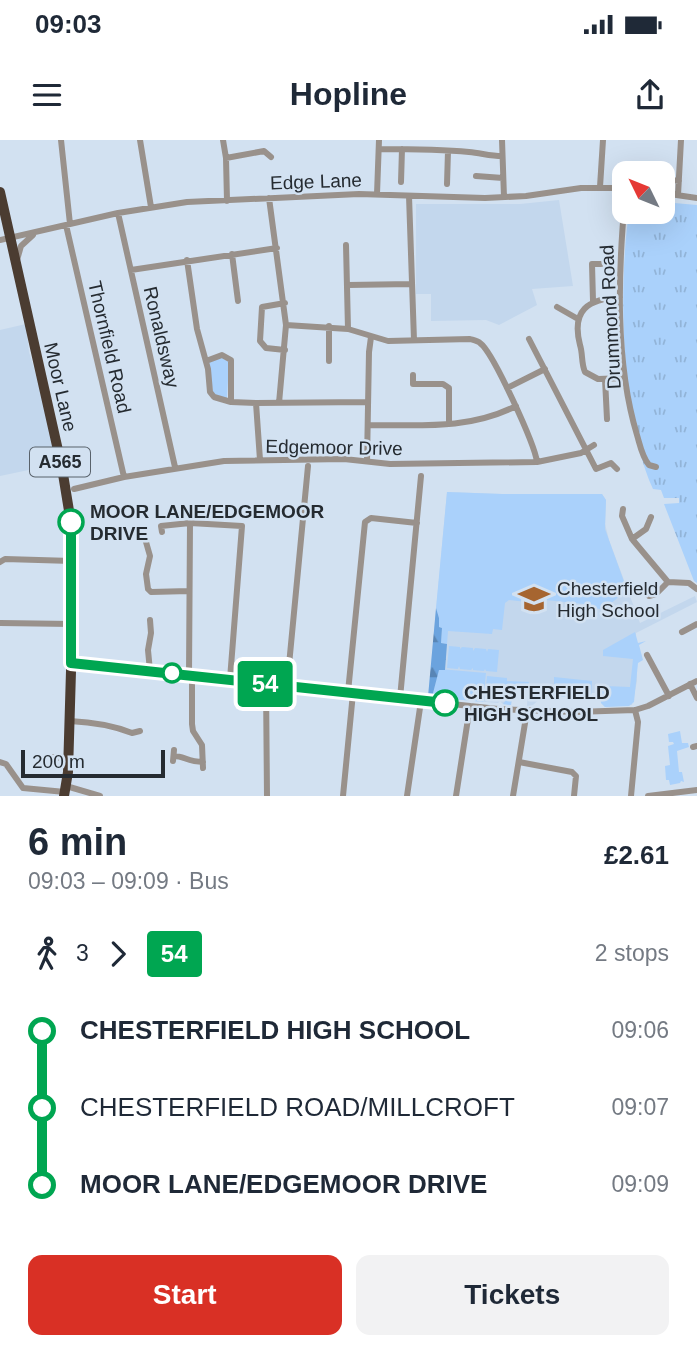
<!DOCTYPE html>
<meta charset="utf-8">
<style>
:root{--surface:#fff;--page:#f2f2f3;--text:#1f2937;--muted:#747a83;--accent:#d93025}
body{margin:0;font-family:Helvetica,sans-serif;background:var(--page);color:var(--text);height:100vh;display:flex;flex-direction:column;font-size:26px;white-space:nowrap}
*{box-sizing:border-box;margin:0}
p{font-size:23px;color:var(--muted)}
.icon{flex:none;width:38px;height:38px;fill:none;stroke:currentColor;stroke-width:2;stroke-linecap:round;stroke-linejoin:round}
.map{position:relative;height:656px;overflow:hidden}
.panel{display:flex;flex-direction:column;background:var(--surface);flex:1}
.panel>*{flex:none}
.badge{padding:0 14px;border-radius:5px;font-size:24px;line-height:46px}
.needle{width:46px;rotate:313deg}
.buttons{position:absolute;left:612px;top:21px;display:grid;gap:14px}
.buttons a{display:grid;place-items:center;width:63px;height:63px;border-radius:14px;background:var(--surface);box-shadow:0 7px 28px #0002;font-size:35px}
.scale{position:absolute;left:21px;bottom:18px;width:144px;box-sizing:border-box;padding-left:7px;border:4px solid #252b31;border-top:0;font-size:19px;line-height:24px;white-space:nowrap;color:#252b31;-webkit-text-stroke:5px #d2e1f1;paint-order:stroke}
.map>.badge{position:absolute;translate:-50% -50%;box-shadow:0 0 0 4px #fff}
.legs{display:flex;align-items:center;gap:10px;height:77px;padding:0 28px;font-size:23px}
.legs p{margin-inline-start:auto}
.headline{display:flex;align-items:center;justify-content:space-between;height:119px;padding:0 28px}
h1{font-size:38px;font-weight:700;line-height:52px}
.action{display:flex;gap:14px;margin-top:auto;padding:14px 28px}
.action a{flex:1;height:80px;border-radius:14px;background:var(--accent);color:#fff;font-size:28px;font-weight:700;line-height:80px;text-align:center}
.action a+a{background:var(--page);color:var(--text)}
ul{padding:0 28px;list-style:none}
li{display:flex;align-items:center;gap:24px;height:77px;font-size:26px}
li i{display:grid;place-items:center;width:10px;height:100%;margin:0 9px;background:currentColor}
li i::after{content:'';width:18px;height:18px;margin:-9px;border:5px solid;border-radius:50%;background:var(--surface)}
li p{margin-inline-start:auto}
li:first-child i{background:linear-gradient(#0000 50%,currentColor 0)}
li:last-child i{background:linear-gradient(currentColor 50%,#0000 0)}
.status{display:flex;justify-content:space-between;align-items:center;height:49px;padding:0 35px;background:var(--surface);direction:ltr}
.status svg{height:19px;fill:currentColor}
header{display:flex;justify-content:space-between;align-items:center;height:91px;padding:0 28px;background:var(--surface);font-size:32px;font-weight:700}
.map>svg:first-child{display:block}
.built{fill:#c3d7ed}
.green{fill:#aad1fb}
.forest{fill:url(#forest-firs)}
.park{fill:url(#park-tufts)}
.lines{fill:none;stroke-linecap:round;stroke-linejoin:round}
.minor{stroke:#99918b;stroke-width:6}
.highway{stroke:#4b3c31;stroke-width:10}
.line-1-casing{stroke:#fff;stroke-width:16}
.line-1{stroke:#00a651;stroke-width:10}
.stop-1-dot{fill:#fff;stroke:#00a651;stroke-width:3.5}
.labels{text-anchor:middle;stroke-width:5;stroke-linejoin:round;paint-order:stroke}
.shield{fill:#d2e1f1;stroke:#59626b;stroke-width:2}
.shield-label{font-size:18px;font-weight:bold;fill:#252b31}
.street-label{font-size:19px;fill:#252b31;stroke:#d2e1f1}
.stop-label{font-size:19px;font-weight:bold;fill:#252b31;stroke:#d2e1f1;text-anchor:start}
.poi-label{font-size:19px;fill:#252b31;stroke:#d2e1f1;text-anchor:start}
</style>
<div class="status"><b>09:03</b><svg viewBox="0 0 49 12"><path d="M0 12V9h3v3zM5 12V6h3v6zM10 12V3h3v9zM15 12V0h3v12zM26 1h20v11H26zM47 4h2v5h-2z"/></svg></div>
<header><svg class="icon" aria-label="menu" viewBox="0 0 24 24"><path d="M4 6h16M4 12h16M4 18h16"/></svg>Hopline<svg class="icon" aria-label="share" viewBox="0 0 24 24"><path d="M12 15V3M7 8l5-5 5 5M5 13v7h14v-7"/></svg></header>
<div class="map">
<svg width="697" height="656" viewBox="0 0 697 656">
<defs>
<pattern id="forest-firs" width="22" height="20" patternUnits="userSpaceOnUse" patternTransform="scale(1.75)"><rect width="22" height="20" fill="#6ba3de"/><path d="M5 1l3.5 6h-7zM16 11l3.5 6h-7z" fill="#5885b5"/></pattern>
<pattern id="park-tufts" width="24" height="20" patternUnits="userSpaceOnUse" patternTransform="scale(1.75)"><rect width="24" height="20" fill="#aad1fb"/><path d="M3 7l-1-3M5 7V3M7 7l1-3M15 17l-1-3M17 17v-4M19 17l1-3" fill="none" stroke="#92b4d8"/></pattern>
</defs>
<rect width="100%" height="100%" fill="#d2e1f1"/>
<path class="built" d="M559 60 573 146 532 149 537 165 499 185 486 180 431 181V154H416V64H520Z
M26 184 29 212 39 245 57 324 0 336V190Z
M447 352 502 354H602L606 360 605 384 609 400 640 483 695 456 697 462 636 493 637 541 632 565 605 567 601 563V553H592L589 557 543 556 533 565 527 566 528 551 513 549 511 565 503 564 500 561 498 563 428 557Z"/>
<path class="green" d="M221 217 229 222 227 259 219 258 213 253 209 222Z
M447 352 502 354H602L606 360 605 389 627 450 609 465 608 471 591 467 587 462 584 464 536 459V463L509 460 505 463 502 490 493 489 492 494 448 491 447 504 441 503 442 488 438 487 439 478 436 468Z
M635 492 638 503 646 501 639 505 643 520 638 523 634 562 629 566 605 567 601 563 599 550 605 546 630 547 633 519 603 516V510Z
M449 506 460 507V509L462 507 473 508V511L475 508 486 509 487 512 488 509 499 510 497 532 486 531 485 529 484 531 473 530V528L471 530 460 529 459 526 458 529 447 528Z
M439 529 486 533 483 562 432 557Z
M487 536 507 538V541L529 542 528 550 513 549 511 565 503 564 506 560 485 558 486 548H490L486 546Z
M554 537 592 541 591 556 554 557Z
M680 591 682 603H688L689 607 677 611 679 632H682L684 642 681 641 680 643 670 645 669 640H666L665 626 670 625 668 606 674 604 673 602H669L668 594Z"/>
<path class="forest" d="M436 468 439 478V487L442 488 441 503 447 504 445 530H439L432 557H428Z"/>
<path class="park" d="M663 62 697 65V443L694 441 664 364 679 363V358H664L661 350 653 349C621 279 618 148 629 72H663Z"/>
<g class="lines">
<path class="minor" d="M61 0 70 84
M140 0 151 67
M223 0 226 18 227 61
M502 0 504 57
M379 9C409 9 439 9 469 12 481 13 490 16 502 16
M226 18 264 11 271 17
M476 36 503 38
M663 39 679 41
M401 42 402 9
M447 44 448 11
M600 47 603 0
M663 53 697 58
M377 54 379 0
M678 55 681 0
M409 56 414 200
M269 58 286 185 279 263
M625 58C618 134 615 222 637 295 640 305 642 317 649 325L656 327
M118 73 175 327
M66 85 124 337
M0 100 118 73 187 62 359 54 485 58 526 56 581 48H625
M346 105 348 189
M232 114 238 161
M17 120 21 106 33 95
M187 120 197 189 208 229 210 252 214 257 231 262 256 263 368 262
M131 130 277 108
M348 145 412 144
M620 157C588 159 571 170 580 205 583 214 581 223 585 232L598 239 625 238
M593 161 592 124H601
M285 163 262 167 260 201 266 208 285 210
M557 167 578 179
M286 185 348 189 388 201 470 199C473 200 478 201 480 203 493 212 535 305 537 322
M329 186V221
M529 199 596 329 611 323 617 329
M206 221 222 215 231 220V262
M413 235V244H443L449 248V284
M605 239 607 279
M507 248 545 229
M256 263 260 320
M368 285C420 285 469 290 516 266
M367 321 369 212 371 197
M74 349 124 337 224 321 344 319 390 324 537 322 581 313 594 305
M623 369 622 376 632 399
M651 377 646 389 632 399 668 442 689 443 697 449
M162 392 161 386 190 383 242 386 230 539
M144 395 150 416 146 434 148 449 151 452 189 451
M0 422 5 419 72 421
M649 456 656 454 668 442
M150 480 151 493 148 510 150 531
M0 483 72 484
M682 492 697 484
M647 515 669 556
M71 523 498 569 575 572 635 570 648 566 697 541
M189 535 190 383
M192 535V584L193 591 202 605 203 628
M266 544 267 656
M690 544 697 558
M287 546 308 326
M348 552 365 382 371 378 417 383
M400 558 421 336
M70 581C91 582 112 585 132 593L140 591
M693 607 697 606
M174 616C184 616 188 622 203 622
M51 617 68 619
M173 621 174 610
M0 622 6 624 23 648 65 652
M519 622 572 632 576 636 574 656
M66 646 100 656
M343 656 353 553
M407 656 421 561
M456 656 470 566
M513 656 527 571
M631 656 638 582 635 570
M648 656 697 650"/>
<path class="highway" d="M0 52 62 328 72 389 71 531 68 632 64 656"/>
</g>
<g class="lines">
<defs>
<path id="line-1" d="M71 382V523L445 563"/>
</defs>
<use href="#line-1" class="line-1-casing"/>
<use href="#line-1" class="line-1"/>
</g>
<defs>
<symbol id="school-bare" viewBox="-9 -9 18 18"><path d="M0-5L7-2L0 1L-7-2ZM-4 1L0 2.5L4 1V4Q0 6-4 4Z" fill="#a66530" stroke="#d2e1f1" stroke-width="2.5" paint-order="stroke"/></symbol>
</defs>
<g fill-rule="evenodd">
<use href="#school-bare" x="512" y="437" width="44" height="44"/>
</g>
<g class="stop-1-dot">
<circle cx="71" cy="382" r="12"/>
<circle cx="172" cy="533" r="9"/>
<circle cx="445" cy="563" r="12"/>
</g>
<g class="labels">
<rect class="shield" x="30" y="307.5" width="60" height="29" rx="5"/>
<g class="shield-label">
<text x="60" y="328">A565</text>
</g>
<g class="street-label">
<text transform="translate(316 41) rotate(-2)" y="7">Edge Lane</text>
<text transform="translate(610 177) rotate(-93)" y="7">Drummond Road</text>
<text transform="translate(162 197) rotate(77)" y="7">Ronaldsway</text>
<text transform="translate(110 207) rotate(77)" y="7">Thornfield Road</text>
<text transform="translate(61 247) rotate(77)" y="7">Moor Lane</text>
<text transform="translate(334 307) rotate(1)" y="7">Edgemoor Drive</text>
</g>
<g class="stop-label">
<text x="90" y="378">MOOR LANE/EDGEMOOR<tspan x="90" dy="22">DRIVE</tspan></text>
<text x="464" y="559">CHESTERFIELD<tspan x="464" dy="22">HIGH SCHOOL</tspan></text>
</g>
<g class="poi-label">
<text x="557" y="455">Chesterfield<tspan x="557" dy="22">High School</tspan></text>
</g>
</g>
</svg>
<div class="buttons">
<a><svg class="needle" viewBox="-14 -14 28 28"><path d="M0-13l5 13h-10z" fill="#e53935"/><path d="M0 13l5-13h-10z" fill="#747a83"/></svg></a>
</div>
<div class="scale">200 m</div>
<b class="badge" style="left:265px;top:544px;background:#00a651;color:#fff">54</b>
</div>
<section class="panel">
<div class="headline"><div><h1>6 min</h1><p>09:03 – 09:09 · Bus</p></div><b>£2.61</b></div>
<div class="legs"><svg class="icon" aria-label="walk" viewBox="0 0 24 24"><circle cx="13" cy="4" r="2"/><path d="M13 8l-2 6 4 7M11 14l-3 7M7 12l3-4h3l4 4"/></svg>3<svg class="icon" aria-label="forward" viewBox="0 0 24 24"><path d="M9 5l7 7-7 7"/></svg><b class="badge" style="background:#00a651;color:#fff">54</b><p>2 stops</p></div>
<ul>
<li><i style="color:#00a651"></i><b>CHESTERFIELD HIGH SCHOOL</b><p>09:06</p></li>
<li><i style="color:#00a651"></i><span>CHESTERFIELD ROAD/MILLCROFT</span><p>09:07</p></li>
<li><i style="color:#00a651"></i><b>MOOR LANE/EDGEMOOR DRIVE</b><p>09:09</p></li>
</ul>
<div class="action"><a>Start</a><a>Tickets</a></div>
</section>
